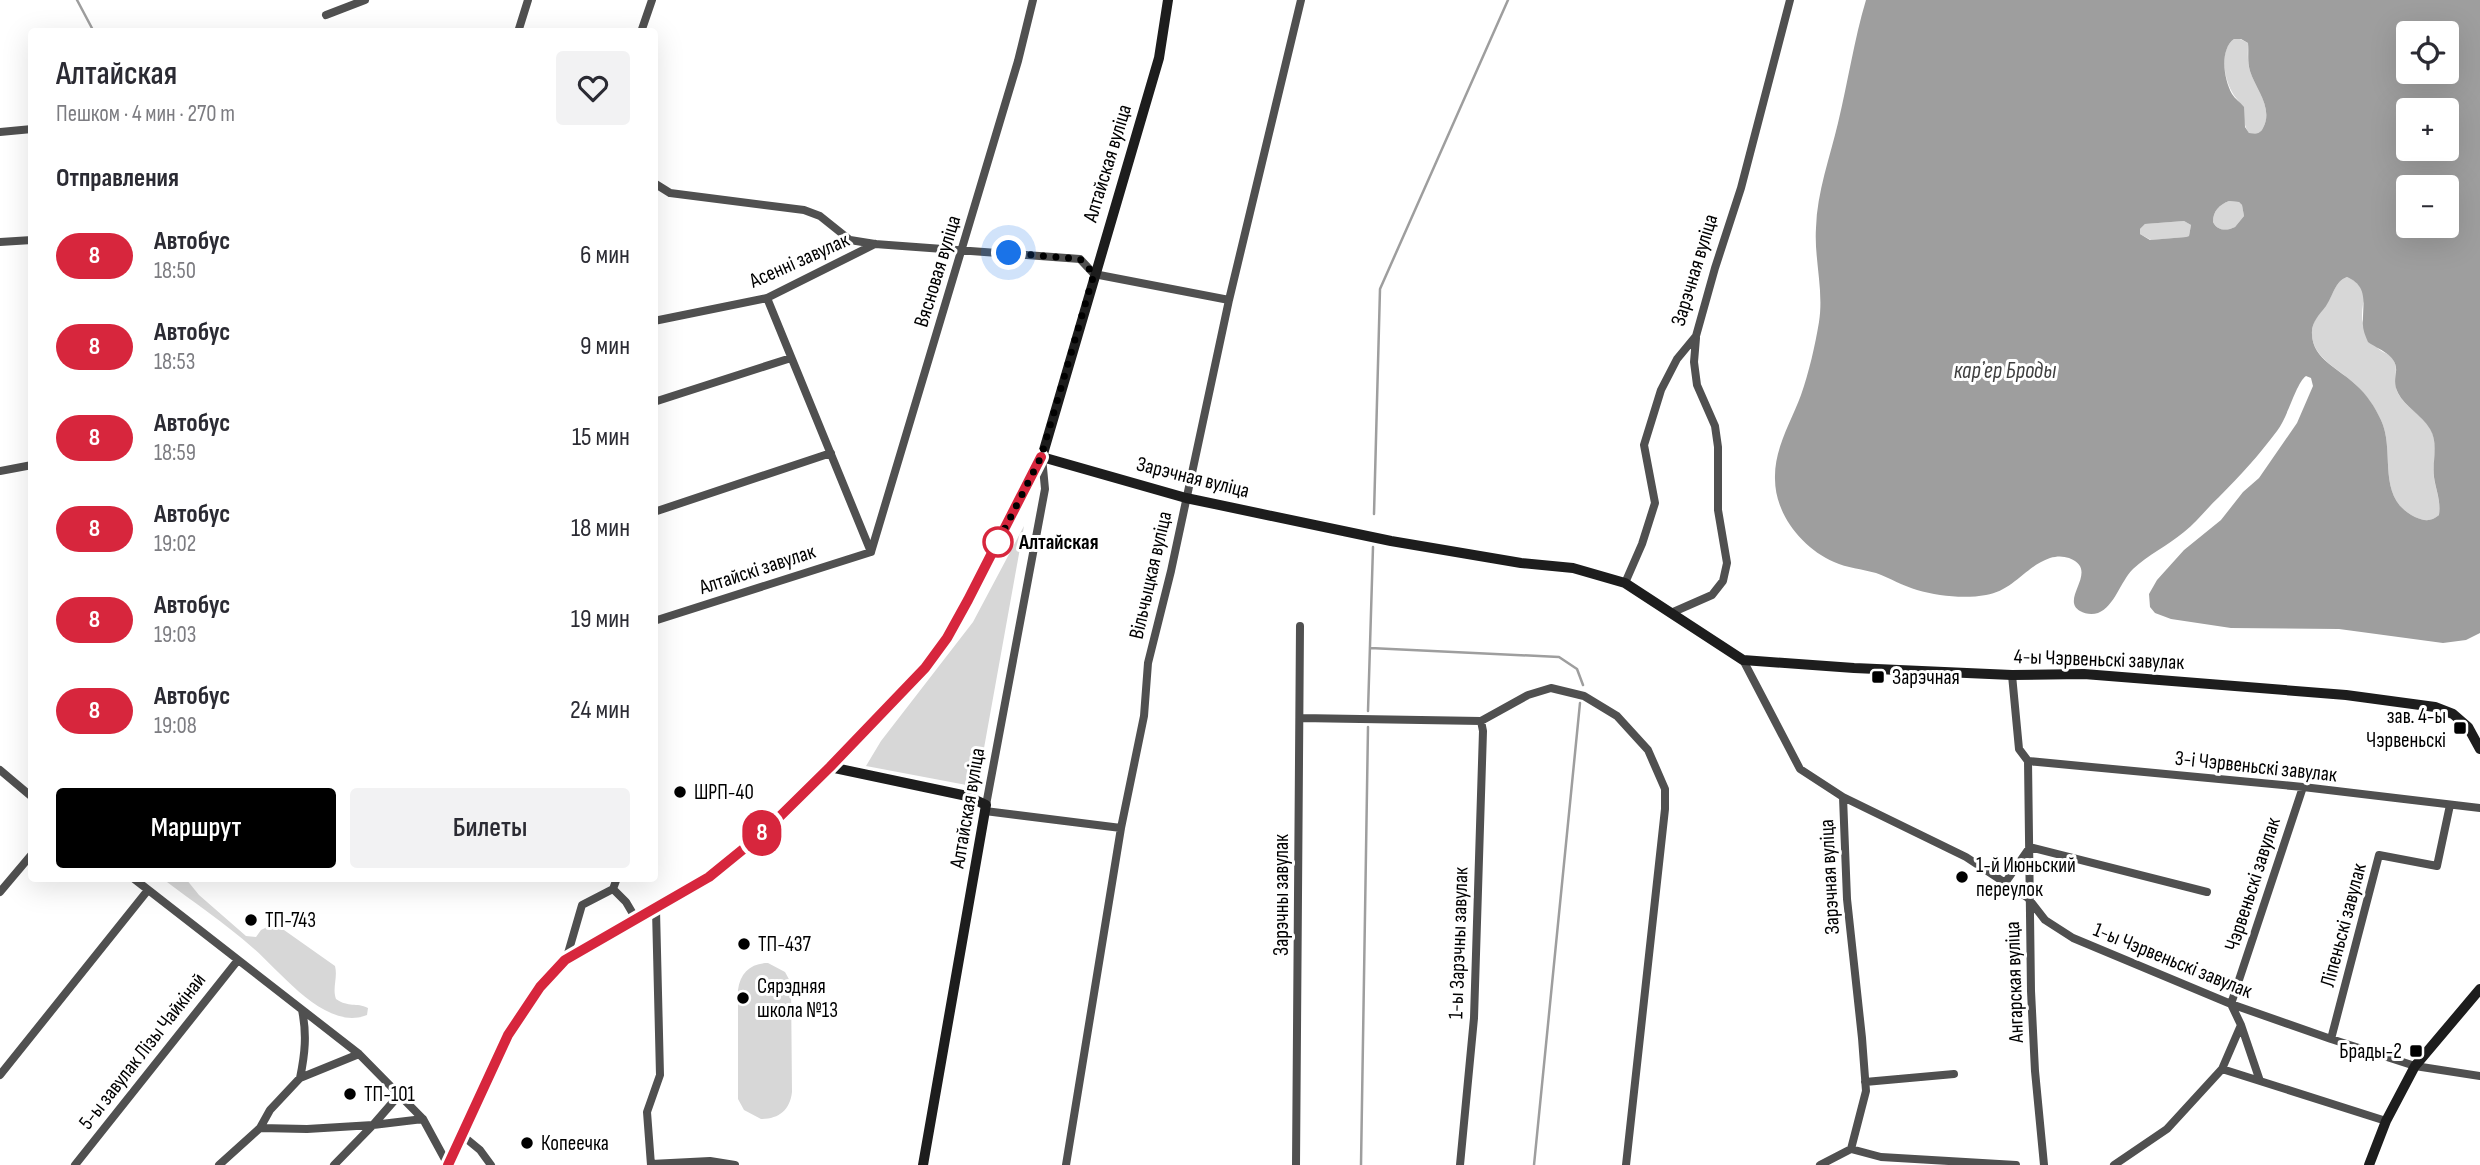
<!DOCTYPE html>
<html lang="ru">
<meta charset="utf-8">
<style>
:root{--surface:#fff;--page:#f2f2f3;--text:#2b2b33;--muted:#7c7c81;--accent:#000}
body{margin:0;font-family:"Sofia Sans Condensed",sans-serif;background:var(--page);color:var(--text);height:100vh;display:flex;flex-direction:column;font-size:26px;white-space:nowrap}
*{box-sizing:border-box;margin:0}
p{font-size:23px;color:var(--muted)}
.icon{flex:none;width:38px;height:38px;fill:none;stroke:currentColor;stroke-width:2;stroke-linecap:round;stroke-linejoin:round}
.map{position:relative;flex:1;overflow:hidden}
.side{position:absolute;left:28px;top:28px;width:630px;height:854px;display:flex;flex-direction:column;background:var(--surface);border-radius:7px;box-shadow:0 7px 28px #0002}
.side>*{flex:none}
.badge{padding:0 14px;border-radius:23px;font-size:24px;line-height:46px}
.tools{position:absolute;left:2396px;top:21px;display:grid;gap:14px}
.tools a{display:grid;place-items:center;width:63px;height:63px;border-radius:7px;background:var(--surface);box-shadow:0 7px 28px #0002;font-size:35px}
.you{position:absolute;width:35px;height:35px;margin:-18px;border:5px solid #fff;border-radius:50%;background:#1a73e8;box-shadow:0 0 0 10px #1a73e833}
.map>.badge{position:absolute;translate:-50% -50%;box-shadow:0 0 0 4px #fff}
h2{padding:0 28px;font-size:26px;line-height:63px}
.round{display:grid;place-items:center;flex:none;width:74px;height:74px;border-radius:7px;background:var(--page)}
.headline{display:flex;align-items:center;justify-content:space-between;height:119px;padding:0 28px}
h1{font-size:33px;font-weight:600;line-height:52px}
.cta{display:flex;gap:14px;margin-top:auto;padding:14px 28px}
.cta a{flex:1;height:80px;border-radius:7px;background:var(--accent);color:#fff;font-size:28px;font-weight:600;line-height:80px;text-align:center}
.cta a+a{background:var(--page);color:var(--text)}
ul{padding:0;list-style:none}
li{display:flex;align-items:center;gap:21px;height:91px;padding:0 28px}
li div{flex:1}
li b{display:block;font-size:26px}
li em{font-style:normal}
li .badge{min-width:77px;font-weight:700;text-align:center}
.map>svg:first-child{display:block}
.green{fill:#d7d7d7}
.water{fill:#9e9e9e;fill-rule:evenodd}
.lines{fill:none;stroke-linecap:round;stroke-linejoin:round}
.stream{stroke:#9e9e9e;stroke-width:2.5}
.street{stroke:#505050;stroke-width:8}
.secondary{stroke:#1d1d1d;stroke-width:10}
.line-casing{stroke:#fff;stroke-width:16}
.line{stroke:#d7263d;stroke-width:10}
.walk{stroke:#000;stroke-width:7;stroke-dasharray:0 12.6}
.stop-dot{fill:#fff;stroke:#d7263d;stroke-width:3.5}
.poi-dot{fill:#000;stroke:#fff;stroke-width:2.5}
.labels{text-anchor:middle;stroke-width:6;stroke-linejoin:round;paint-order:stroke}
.street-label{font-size:21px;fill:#000;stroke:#fff}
.stop-label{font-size:21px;font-weight:bold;fill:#000;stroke:#fff;text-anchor:start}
.poi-label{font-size:21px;fill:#000;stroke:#fff;text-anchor:start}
.water-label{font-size:23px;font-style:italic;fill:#3f3f3f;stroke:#fff}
</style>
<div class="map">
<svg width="2480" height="1165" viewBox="0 0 2480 1165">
<rect width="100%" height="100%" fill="#fff"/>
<path class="green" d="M2234 39H2240L2248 43C2248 53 2247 61 2250 71 2255 88 2274 108 2263 128 2260 134 2256 134 2249 133 2243 125 2244 116 2241 106 2239 100 2235 98 2232 92 2224 78 2219 50 2234 39Z
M2229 201 2239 202 2242 205 2244 216 2235 227C2227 231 2217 231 2213 222 2213 211 2219 205 2229 201Z
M2184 221 2191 225 2189 236 2186 237 2151 240 2140 234V229L2145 224Z
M2347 277C2375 289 2358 304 2363 323 2365 330 2374 346 2380 350 2385 354 2389 353 2393 359 2400 370 2391 383 2399 395 2408 410 2427 417 2433 435 2438 449 2432 464 2434 478 2436 491 2441 501 2439 515 2431 522 2424 521 2415 517 2375 497 2396 452 2381 420 2375 407 2366 395 2356 385 2341 370 2312 358 2312 334 2311 323 2319 314 2325 306 2333 296 2335 281 2347 277Z
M1024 526 977 787 866 766 881 741 973 622Z
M163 879H186L199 895 246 936 256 937 261 930 271 925 284 930 335 966C338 978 332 988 336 999 349 1008 356 1002 368 1008L367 1015C326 1032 281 972 253 948 225 923 193 902 163 879Z
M768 963 785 972 791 983 792 1092C790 1110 779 1119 761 1119L744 1110 738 1099V990C740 973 751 963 768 963Z"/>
<path class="water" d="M1866 0H2480V633L2466 640 2443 643 2339 629 2231 628 2171 619 2155 613 2150 607 2149 594 2157 580 2184 550 2221 520 2243 492 2259 478 2297 423 2313 386 2311 378 2306 376C2296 383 2288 417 2277 431 2259 455 2241 475 2219 497 2207 508 2197 522 2184 532 2167 546 2148 555 2133 569 2120 582 2115 606 2098 613 2092 615 2085 614 2080 611 2059 599 2101 570 2069 558 2063 556 2057 556 2050 558 2026 566 2013 591 1986 595 1964 599 1938 596 1917 590 1903 586 1890 578 1876 573 1862 569 1847 568 1834 562 1802 548 1775 514 1775 479 1774 449 1791 422 1801 395 1809 372 1815 346 1819 322 1824 290 1814 259 1816 228 1817 192 1830 157 1838 123 1848 82 1854 40 1866 0ZM2408 33H2446V72H2408ZM2234 39H2241L2248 43C2249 53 2247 61 2250 71 2255 88 2274 108 2263 128 2260 134 2256 134 2249 133L2245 127 2244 107C2240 102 2235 99 2232 94 2224 80 2219 50 2234 39ZM2408 110H2446V149H2408ZM2408 187H2446V226H2408ZM2229 201 2239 202 2242 205 2244 216 2235 227C2227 231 2217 231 2213 222 2213 211 2219 205 2229 201ZM2184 221 2191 225 2189 236 2186 237 2150 240 2140 234V229L2145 224ZM2347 277C2368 286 2363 302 2363 320 2362 328 2365 335 2368 342 2379 350 2398 355 2396 372 2395 380 2394 385 2398 393 2405 407 2422 415 2430 429 2439 444 2432 461 2434 477 2436 491 2441 500 2439 515 2431 522 2424 521 2415 517 2375 497 2396 452 2381 420 2375 407 2367 395 2356 385 2341 370 2312 359 2312 334 2311 323 2319 315 2326 306 2333 296 2335 281 2347 277Z"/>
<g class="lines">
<path class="stream" d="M77 0 94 32
M1374 514 1380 289 1508 0
M1370 648 1559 657 1577 669 1583 685
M1368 711 1373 547
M1361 1165 1368 727
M1534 1165 1580 703"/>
<path class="street" d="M326 15 365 0
M518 32 528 0
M641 32 652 0
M0 132 32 129
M654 183 670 193 804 210 820 216 850 240 875 244 1080 259 1094 274 1229 300
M0 242 32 240
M767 298 871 552
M654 321 767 298 875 244
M654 402 791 358
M0 471 32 465
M654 512 831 453
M871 552 1018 61 1033 0
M1625 583 1642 544 1655 503 1644 445 1661 390 1677 359 1696 336 1715 268 1741 188 1790 0
M1671 613 1712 595 1723 581 1727 563 1718 510V447L1715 426 1697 385 1694 362 1696 338
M654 621 871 552
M1743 660 1800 769 1843 797 1847 899 1862 1038 1866 1091 1851 1149 1820 1165
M2012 675 2019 749 2028 761 2031 991 2035 1071 2044 1165
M1300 718 1481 721 1528 695 1551 688 1584 696 1617 716 1648 750 1665 789V809L1626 1165
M2028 761 2303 787 2480 808
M0 770 32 797
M1843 797 1966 857 2028 898 2045 920 2073 938 2231 1004 2331 1039 2415 1066 2480 1076
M986 805 1045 489 1042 457
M985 811 1121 828
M133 878 359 1054 423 1119 448 1165
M2005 883 2030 847 2207 892
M613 889 617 878
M0 892 32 854
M566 960 582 905 613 889 626 902 636 919
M2241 1025 2260 1081
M2331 1039 2379 855 2437 866 2450 805
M2222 1069 2386 1121
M0 1075 148 890
M300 1078C305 1054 307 1034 302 1010
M1865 1082 1954 1074
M400 1094 373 1125 423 1119
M260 1128 270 1110 300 1078 359 1054
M463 1136 480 1150 491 1165
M1851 1149 1881 1157 2016 1165
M651 1164 710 1161 735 1165
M75 1165 238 960
M219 1165 260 1128 307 1129 373 1125 334 1165
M651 1165 647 1112 660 1075 656 910
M1066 1165 1121 828 1144 716 1148 663 1171 571 1229 300 1301 0
M1296 1165 1300 626
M1460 1165 1474 1018 1483 731 1481 721
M2114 1165 2167 1129 2222 1069 2241 1025 2231 1004 2303 787"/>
<path class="secondary" d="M1042 457 1186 498 1391 541 1521 563 1573 568 1625 583 1743 660 1854 668 2012 675 2084 674 2346 695 2435 707 2453 714 2468 727 2480 749
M830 767 967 796 986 805 923 1165
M448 1165 508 1035 540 987 566 960 656 910 709 877 762 834 830 767 925 668 947 638 1042 457 1159 58 1168 0
M2369 1165 2386 1121 2415 1066 2480 989"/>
</g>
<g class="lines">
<defs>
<path id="line" d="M448 1165 508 1035 540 987 565 960 709 877 762 834 830 767 925 668 947 638 968 600 1041 457"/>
</defs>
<use href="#line" class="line-casing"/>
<use href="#line" class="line"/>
<path class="walk" d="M998 542 993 552 1041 457 1094 274 1080 259 1009 253"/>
</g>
<circle class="stop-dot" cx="998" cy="542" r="14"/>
<g class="poi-dot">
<rect x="1871" y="670" width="14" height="14" rx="3.5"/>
<rect x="2453" y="721" width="14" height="14" rx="3.5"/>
<circle cx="680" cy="792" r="7"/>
<circle cx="1962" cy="877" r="7"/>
<circle cx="251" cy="920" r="7"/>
<circle cx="744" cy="944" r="7"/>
<circle cx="743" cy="998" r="7"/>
<rect x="2409" y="1044" width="14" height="14" rx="3.5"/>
<circle cx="350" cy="1094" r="7"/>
<circle cx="527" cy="1143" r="7"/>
</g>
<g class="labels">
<g class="street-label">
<text transform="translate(1107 163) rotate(-73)" y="7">Алтайская вуліца</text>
<text transform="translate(799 260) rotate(-24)" y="7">Асенні завулак</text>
<text transform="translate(1694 270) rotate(-73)" y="7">Зарэчная вуліца</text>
<text transform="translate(937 271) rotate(-73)" y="7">Вясновая вуліца</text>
<text transform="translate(1193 477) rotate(14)" y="7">Зарэчная вуліца</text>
<text transform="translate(757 569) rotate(-18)" y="7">Алтайскі завулак</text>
<text transform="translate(1150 575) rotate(-77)" y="7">Вільчыцкая вуліца</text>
<text transform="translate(2099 659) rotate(2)" y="7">4-ы Чэрвеньскі завулак</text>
<text transform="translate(2256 766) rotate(6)" y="7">3-і Чэрвеньскі завулак</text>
<text transform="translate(967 808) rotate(-80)" y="7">Алтайская вуліца</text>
<text transform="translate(1829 877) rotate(-93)" y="7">Зарэчная вуліца</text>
<text transform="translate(2252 884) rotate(-72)" y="7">Чэрвеньскі завулак</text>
<text transform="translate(1281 895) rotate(-90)" y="7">Зарэчны завулак</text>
<text transform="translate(2343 925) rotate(-75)" y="7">Ліпеньскі завулак</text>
<text transform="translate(1458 943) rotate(-88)" y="7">1-ы Зарэчны завулак</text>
<text transform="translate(2173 960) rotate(22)" y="7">1-ы Чэрвеньскі завулак</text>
<text transform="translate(2014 982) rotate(-92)" y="7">Ангарская вуліца</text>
<text transform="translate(142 1051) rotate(-52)" y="7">5-ы завулак Лізы Чайкінай</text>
</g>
<g class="stop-label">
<text x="1019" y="549">Алтайская</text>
</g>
<g class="poi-label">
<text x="1892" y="684">Зарэчная</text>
<text x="2446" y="723" text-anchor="end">зав. 4-ы<tspan x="2446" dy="24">Чэрвеньскі</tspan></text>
<text x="694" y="799">ШРП-40</text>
<text x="1976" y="872">1-й Июньский<tspan x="1976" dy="24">переулок</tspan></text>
<text x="265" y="927">ТП-743</text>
<text x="758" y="951">ТП-437</text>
<text x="757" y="993">Сярэдняя<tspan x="757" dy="24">школа №13</tspan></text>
<text x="2402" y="1058" text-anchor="end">Брады-2</text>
<text x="364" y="1101">ТП-101</text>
<text x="541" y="1150">Копеечка</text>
</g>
<g class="water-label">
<text x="2005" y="378">карʼер Броды</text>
</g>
</g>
</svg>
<div class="tools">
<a><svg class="icon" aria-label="locate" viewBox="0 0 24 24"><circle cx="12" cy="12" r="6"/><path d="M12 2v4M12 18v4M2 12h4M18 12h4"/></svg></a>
<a>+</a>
<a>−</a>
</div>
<div class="you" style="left:1009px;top:253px"></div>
<b class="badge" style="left:762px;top:833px;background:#d7263d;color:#fff">8</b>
<section class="side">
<div class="headline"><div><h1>Алтайская</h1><p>Пешком · 4 мин · 270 m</p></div><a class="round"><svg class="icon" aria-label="heart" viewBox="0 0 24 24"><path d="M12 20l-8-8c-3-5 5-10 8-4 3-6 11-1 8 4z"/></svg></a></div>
<h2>Отправления</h2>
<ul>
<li><span class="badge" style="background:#d7263d;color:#fff">8</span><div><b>Автобус</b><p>18:50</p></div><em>6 мин</em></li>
<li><span class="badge" style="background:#d7263d;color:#fff">8</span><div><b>Автобус</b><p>18:53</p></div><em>9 мин</em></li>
<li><span class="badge" style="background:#d7263d;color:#fff">8</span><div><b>Автобус</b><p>18:59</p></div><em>15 мин</em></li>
<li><span class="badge" style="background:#d7263d;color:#fff">8</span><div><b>Автобус</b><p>19:02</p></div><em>18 мин</em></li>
<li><span class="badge" style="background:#d7263d;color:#fff">8</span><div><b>Автобус</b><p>19:03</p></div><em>19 мин</em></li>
<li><span class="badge" style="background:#d7263d;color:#fff">8</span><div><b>Автобус</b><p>19:08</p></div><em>24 мин</em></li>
</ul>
<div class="cta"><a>Маршрут</a><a>Билеты</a></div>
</section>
</div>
